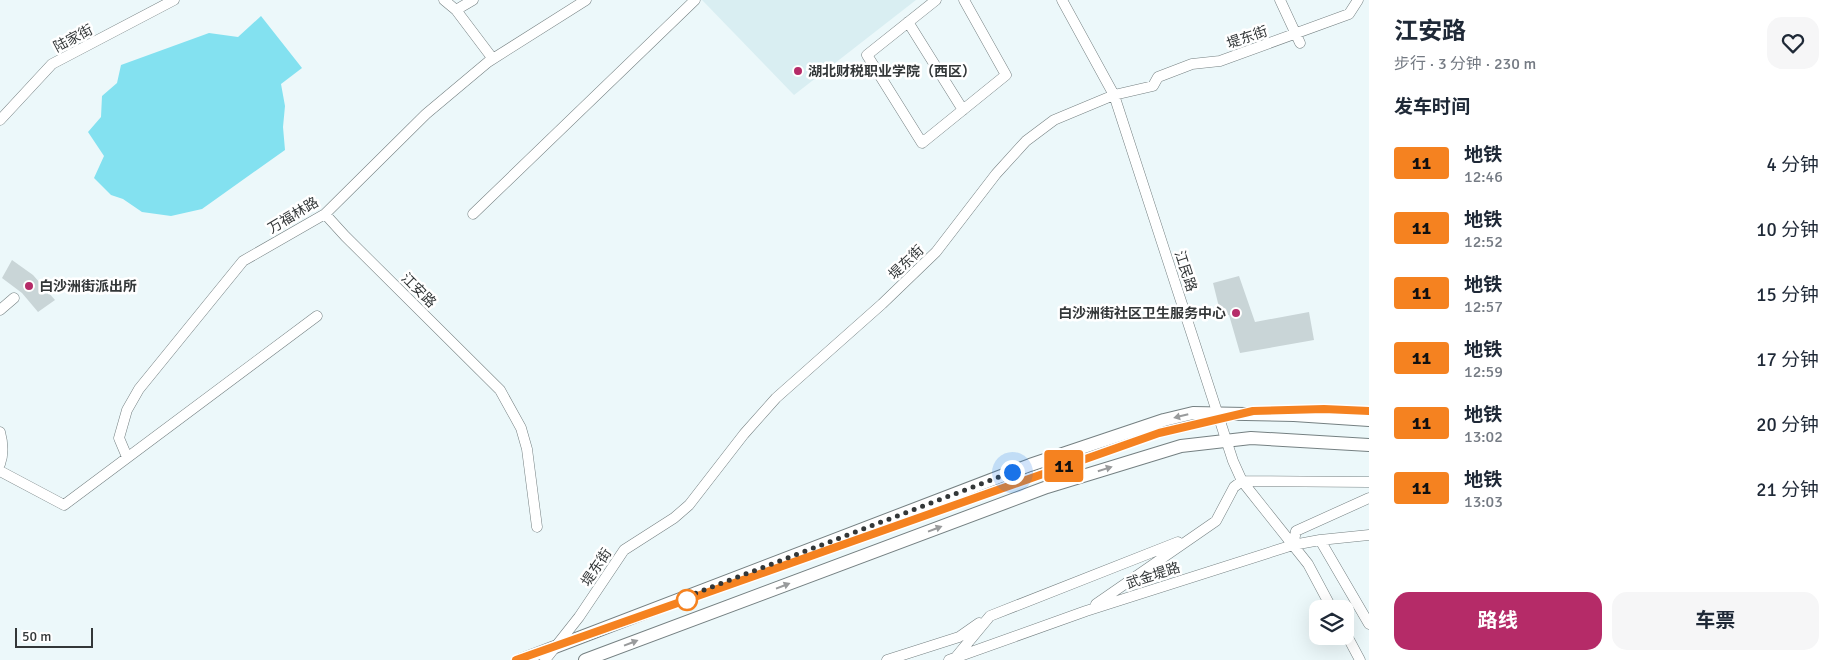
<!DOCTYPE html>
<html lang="zh">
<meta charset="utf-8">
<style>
:root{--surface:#fff;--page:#f6f6f7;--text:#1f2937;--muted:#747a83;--accent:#b52b68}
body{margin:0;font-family:Signika,"Noto Sans SC",sans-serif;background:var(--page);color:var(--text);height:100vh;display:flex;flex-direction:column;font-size:19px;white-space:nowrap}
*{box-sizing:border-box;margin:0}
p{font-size:16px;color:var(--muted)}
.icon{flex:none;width:28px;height:28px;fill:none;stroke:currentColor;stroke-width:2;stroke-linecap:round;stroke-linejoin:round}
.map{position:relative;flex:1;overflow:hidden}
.panel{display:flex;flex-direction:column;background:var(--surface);width:475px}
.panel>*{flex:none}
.badge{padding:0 10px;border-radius:4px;font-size:18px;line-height:32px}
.buttons{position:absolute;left:1309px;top:600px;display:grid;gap:10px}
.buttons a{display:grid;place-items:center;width:45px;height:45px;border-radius:10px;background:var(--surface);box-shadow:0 5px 20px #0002;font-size:25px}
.scale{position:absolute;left:15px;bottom:12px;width:78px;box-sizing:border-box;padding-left:5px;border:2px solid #333738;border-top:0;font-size:14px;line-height:18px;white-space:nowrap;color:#333738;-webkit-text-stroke:4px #fff;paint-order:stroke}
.you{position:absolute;width:25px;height:25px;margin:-12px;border:4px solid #fff;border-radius:50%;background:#1a73e8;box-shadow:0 0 0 8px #1a73e833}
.map>.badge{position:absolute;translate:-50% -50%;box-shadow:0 0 0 2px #fff}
h2{padding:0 25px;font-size:19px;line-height:45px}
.round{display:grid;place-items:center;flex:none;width:52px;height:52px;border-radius:15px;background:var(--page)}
.overview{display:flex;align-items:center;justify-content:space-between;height:85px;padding:0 25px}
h1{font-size:24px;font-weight:700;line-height:38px}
.action{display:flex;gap:10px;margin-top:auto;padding:10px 25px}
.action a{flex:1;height:58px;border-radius:15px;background:var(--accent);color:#fff;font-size:20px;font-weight:700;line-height:58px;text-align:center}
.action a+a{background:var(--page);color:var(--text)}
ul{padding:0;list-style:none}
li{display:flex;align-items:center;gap:15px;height:65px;padding:0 25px}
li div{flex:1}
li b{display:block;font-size:19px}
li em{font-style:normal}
li .badge{min-width:55px;font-weight:700;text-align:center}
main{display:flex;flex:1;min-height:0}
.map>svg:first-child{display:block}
.built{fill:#d9eef2}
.green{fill:#83e1f0}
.building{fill:#c9d5d7}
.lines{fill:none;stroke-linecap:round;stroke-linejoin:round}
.minor-casing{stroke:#758082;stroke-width:11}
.major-casing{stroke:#758082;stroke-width:14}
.minor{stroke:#fff;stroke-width:10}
.major{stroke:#fff;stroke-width:12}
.oneway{fill:#999b9c}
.line-casing{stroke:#fff;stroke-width:11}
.line{stroke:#f58220;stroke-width:8}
.walk{stroke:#333738;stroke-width:5;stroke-dasharray:0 9}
.poi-dot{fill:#b52b68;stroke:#fff;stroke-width:2}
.stop-dot{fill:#fff;stroke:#f58220;stroke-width:2.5}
.labels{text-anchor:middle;stroke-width:5;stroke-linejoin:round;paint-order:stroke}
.street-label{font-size:14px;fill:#333738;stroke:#fff}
.poi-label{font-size:14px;font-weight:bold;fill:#333738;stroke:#fff;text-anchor:start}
</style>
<main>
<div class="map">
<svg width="1369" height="660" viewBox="0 0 1369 660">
<rect width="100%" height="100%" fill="#ecf8fa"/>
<path class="built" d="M702 0H916L794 95Z"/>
<path class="green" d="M261 16 302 68 281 84 285 106 283 127 285 150 202 209 171 216 142 212 123 199 111 195 94 178 104 156 88 132 101 117 102 96 117 83 121 65 209 33 238 37Z"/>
<path class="building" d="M12 260 33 275 55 300 38 312 22 293 2 278Z
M1239 276 1255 322 1309 312 1314 340 1240 353 1229 315H1221L1213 283Z"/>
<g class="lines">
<defs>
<path id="minor" d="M444 0 456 10 493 59
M936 0 867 55 922 143 1006 75 964 0
M1062 0 1114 95 1233 461 1242 481 1308 564 1332 609
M1280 0 1300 43
M456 10 473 0
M908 22 963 110
M0 120 52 64 174 0
M325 214 345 236 500 390 521 428 527 449 537 527
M473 214 695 0
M0 310 14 298
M0 432C3 443 4 453 0 464
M127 457 119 438 127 410 139 389 243 261 325 214 426 114 488 62 586 0
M0 471 64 505 317 316
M1320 540 1369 624
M1293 545 1296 531 1369 498
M1096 604 1216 521 1234 487 1242 481 1369 482
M1345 632 1360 660
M956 657 990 616 1178 542
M545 660 579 617 624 550 674 518 689 505 744 434 776 398 882 304 936 252 996 174 1026 141 1054 120 1114 95 1153 86 1158 77 1192 64 1220 61 1349 14 1358 0
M887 660 959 637 979 623
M949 660 1086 611 1293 545 1320 540 1369 535"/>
<path id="major" d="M521 660 1030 465 1164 420 1193 413 1294 415 1369 420
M585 660 1047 487 1181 446 1251 438 1369 445"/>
</defs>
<use href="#minor" class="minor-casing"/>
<use href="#major" class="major-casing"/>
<use href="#minor" class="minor"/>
<use href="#major" class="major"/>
</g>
<defs><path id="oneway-solid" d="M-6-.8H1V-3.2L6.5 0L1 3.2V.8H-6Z" transform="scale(1.25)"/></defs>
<g class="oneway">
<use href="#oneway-solid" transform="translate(1181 416) rotate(166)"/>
<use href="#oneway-solid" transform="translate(1105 469) rotate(-17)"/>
<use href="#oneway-solid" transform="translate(935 529) rotate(-21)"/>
<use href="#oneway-solid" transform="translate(783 586) rotate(-21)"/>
<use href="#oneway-solid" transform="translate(631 643) rotate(-21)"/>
</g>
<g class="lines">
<defs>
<path id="line" d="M516 660 1159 433 1253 411 1324 409 1369 411"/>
</defs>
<use href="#line" class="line-casing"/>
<use href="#line" class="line"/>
<path class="walk" d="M687 600 683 598 1012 472"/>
</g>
<g class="poi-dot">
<circle cx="798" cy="71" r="5"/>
<circle cx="29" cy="286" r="5"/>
<circle cx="1236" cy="313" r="5"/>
</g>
<circle class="stop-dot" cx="687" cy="600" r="10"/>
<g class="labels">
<g class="street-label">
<text transform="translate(1247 37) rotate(-19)" y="5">堤东街</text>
<text transform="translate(73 38) rotate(-28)" y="5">陆家街</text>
<text transform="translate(293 215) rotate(-31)" y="5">万福林路</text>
<text transform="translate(906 262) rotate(-44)" y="5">堤东街</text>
<text transform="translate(1186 271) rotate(72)" y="5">江民路</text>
<text transform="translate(419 290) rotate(45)" y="5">江安路</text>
<text transform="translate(596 567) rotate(-56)" y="5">堤东街</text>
<text transform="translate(1153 575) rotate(-18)" y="5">武金堤路</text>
</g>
<g class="poi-label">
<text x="808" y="76">湖北财税职业学院（西区）</text>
<text x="39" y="291">白沙洲街派出所</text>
<text x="1226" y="318" text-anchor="end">白沙洲街社区卫生服务中心</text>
</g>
</g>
</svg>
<div class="buttons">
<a><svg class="icon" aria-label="layers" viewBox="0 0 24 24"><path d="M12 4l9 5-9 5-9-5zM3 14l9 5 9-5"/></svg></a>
</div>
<div class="scale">50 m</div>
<div class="you" style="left:1012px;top:472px"></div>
<b class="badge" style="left:1064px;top:466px;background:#f58220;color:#111">11</b>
</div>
<section class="panel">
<div class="overview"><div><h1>江安路</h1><p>步行 · 3 分钟 · 230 m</p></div><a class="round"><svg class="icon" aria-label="heart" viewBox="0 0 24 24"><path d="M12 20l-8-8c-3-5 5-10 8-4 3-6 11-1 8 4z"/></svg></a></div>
<h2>发车时间</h2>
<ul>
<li><span class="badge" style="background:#f58220;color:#111">11</span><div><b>地铁</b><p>12:46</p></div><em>4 分钟</em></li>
<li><span class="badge" style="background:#f58220;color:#111">11</span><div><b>地铁</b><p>12:52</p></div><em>10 分钟</em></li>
<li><span class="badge" style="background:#f58220;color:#111">11</span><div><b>地铁</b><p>12:57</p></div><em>15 分钟</em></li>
<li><span class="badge" style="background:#f58220;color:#111">11</span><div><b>地铁</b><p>12:59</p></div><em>17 分钟</em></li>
<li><span class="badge" style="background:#f58220;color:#111">11</span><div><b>地铁</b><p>13:02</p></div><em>20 分钟</em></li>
<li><span class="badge" style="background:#f58220;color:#111">11</span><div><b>地铁</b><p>13:03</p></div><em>21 分钟</em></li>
</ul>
<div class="action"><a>路线</a><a>车票</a></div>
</section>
</main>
